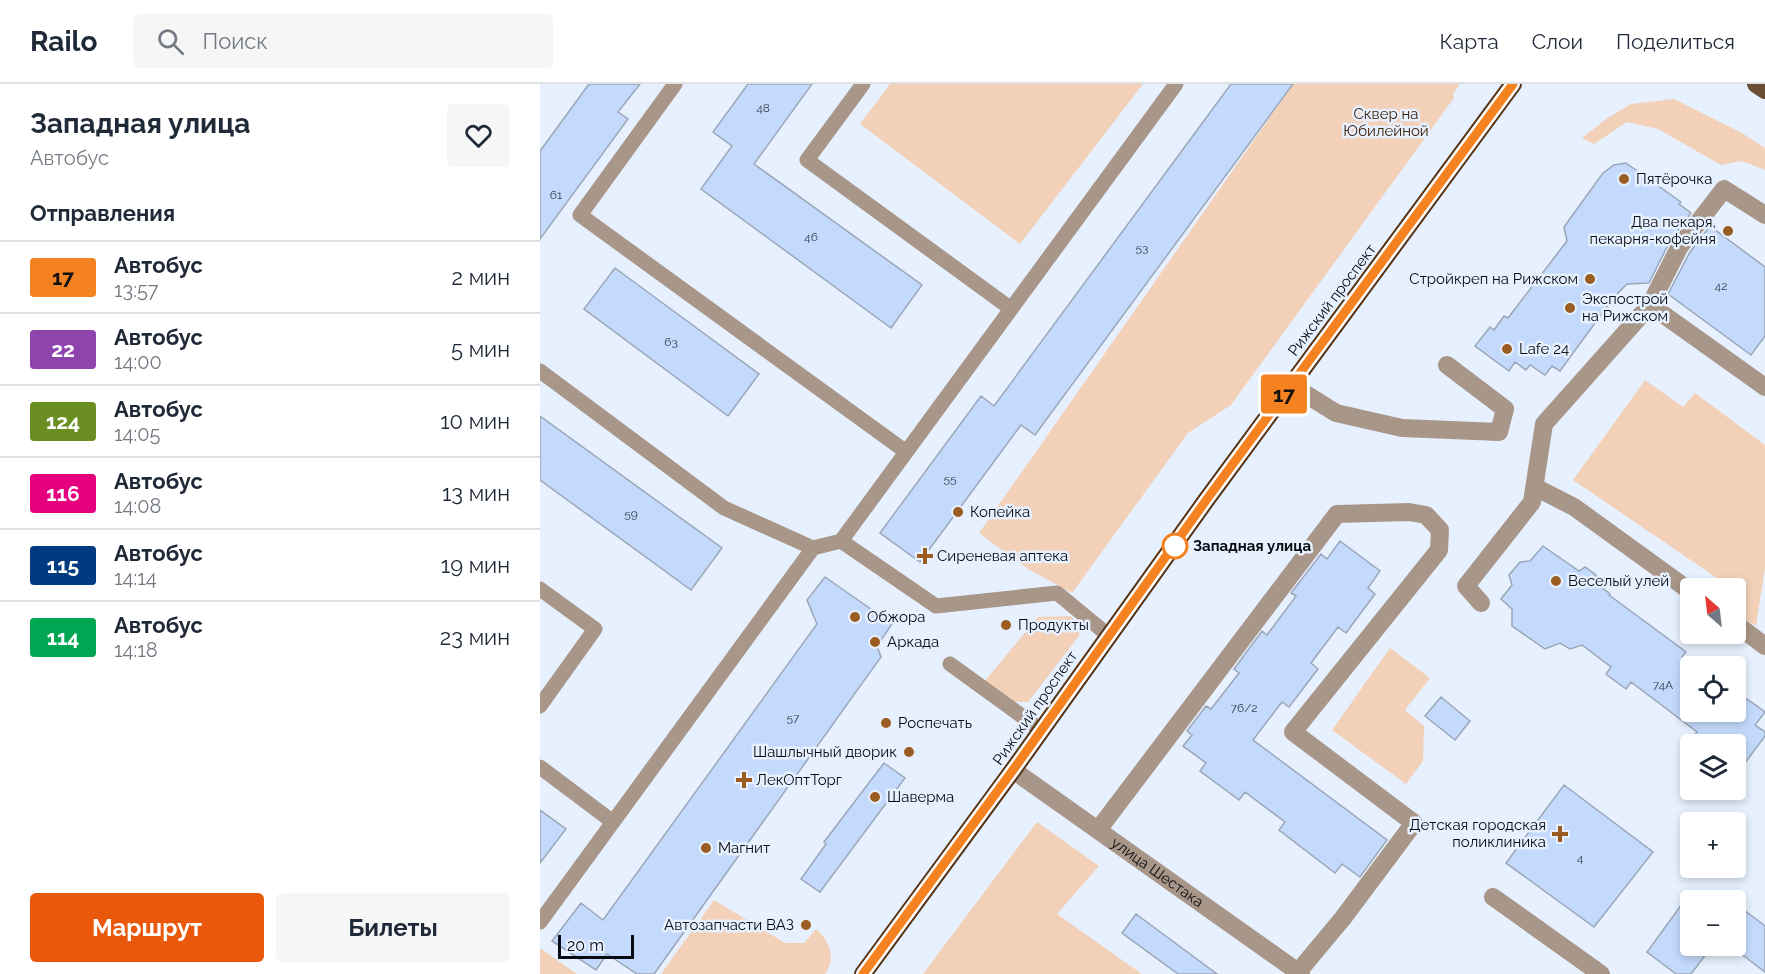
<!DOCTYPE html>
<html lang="ru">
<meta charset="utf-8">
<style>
:root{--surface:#fff;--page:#f6f6f7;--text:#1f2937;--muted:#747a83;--line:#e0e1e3;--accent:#ea580c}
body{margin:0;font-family:Raleway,sans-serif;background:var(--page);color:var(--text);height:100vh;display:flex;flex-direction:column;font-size:22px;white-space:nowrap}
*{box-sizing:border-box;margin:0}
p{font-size:20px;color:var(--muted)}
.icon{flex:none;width:33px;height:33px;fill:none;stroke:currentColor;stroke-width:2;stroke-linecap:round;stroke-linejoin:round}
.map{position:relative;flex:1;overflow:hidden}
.panel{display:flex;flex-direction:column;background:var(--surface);width:540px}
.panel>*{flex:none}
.badge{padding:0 12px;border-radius:4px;font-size:21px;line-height:39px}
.needle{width:39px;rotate:332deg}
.controls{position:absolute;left:1140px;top:494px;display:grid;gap:12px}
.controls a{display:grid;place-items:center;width:66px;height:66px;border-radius:6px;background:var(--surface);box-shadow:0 3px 9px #0003;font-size:30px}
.scale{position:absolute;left:18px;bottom:15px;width:76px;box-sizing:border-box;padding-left:6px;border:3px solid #080c12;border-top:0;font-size:16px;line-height:21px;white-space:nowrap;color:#080c12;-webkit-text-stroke:4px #e7f0fe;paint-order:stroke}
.map>.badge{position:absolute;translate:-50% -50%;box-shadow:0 0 0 3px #fff}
h2{padding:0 30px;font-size:22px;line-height:54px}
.round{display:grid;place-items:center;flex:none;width:63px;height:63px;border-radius:6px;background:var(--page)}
.overview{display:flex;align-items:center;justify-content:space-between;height:102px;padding:0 30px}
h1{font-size:28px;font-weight:700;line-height:45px}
.primary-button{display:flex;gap:12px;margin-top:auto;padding:12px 30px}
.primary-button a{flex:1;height:69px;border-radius:6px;background:var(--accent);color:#fff;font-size:24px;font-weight:700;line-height:69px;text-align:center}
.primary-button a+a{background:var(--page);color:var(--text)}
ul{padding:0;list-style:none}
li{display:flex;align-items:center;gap:18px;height:72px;padding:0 30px;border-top:2px solid var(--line)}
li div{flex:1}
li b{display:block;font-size:22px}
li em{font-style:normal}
li .badge{min-width:66px;font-weight:700;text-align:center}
header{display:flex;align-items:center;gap:36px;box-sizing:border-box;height:84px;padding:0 30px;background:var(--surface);border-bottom:2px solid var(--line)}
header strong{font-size:28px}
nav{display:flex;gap:33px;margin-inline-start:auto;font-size:21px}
.search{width:420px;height:54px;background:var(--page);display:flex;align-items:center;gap:15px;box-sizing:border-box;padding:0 21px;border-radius:6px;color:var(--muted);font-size:22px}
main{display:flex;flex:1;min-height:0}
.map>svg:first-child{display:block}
.green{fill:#f2d1b8}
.building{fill:#c4dafc;stroke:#9ba6b7;stroke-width:1.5}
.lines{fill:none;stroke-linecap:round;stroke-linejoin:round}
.lane{stroke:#a89688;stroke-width:15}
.street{stroke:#a89688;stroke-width:18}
.primary{stroke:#6b4d34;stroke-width:18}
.highway{stroke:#553314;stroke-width:18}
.line-casing{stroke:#fff;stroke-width:14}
.line{stroke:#f58220;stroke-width:9}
.poi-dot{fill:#9a5c21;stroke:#e7f0fe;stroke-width:2}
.stop-dot{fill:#fff;stroke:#f58220;stroke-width:3}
.labels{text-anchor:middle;stroke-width:5;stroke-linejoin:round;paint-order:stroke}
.number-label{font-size:12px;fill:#37404c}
.park-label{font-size:15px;fill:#3f2309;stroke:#e7f0fe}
.poi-label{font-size:15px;fill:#080c12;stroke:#e7f0fe;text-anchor:start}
.street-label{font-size:15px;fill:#080c12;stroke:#e7f0fe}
.stop-label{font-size:15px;font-weight:bold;fill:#080c12;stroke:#e7f0fe;text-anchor:start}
</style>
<header>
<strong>Railo</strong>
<div class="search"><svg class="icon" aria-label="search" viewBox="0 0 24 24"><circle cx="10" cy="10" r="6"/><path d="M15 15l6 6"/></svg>Поиск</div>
<nav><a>Карта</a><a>Слои</a><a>Поделиться</a></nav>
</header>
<main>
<section class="panel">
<div class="overview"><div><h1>Западная улица</h1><p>Автобус</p></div><a class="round"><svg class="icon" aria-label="heart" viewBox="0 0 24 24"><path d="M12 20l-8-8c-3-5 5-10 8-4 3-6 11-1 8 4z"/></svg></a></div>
<h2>Отправления</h2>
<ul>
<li><span class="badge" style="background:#f58220;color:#111">17</span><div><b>Автобус</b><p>13:57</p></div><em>2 мин</em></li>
<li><span class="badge" style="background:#8e44ad;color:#fff">22</span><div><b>Автобус</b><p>14:00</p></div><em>5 мин</em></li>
<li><span class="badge" style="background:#6b8e23;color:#fff">124</span><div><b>Автобус</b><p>14:05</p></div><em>10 мин</em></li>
<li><span class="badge" style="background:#e6007e;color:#fff">116</span><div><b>Автобус</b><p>14:08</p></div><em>13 мин</em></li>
<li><span class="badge" style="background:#003b80;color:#fff">115</span><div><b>Автобус</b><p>14:14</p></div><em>19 мин</em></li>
<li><span class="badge" style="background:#00a651;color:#fff">114</span><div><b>Автобус</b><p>14:18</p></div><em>23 мин</em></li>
</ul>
<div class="primary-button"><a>Маршрут</a><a>Билеты</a></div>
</section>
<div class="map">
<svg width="1225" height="890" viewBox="0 0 1225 890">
<rect width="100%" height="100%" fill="#e7f0fe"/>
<path class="green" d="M350 0H603L480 160 320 40Z
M742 0H920L913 10 914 14 691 321 648 349 532 509 488 485 439 449 749 6Z
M1134 15 1202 49 1225 64V86L1202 77 1181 81 1118 45 1087 38 1054 60 1042 54 1066 35 1091 20Z
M1105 296 1143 323 1155 309 1225 361V484L1216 542 1196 530V504H1175L1177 494 1033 396Z
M530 532 540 542 539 552 488 618H473L444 598 498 533Z
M850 564 890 594 865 626 884 642 883 677 866 700 792 646Z
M497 738 559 782 517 830 602 890H383Z
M174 816 245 859H264L276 845C289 856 297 874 285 890H121Z
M0 864 37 890H0Z"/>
<path class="building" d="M49 0H100L78 28 88 35 0 155V67Z
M208 0H272L214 80 382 201 351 244 161 105 192 62 173 48Z
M691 0H753L495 351 481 341 380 478 340 449 441 312 454 322Z
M1086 79 1141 118 1139 120 1151 129 1130 157 1109 199 1087 200 1074 213 1020 287 1012 282 1005 291 990 281 986 286 975 278 969 287 935 262 950 243 954 246 964 232 968 234 1027 157 1024 143 1063 89 1074 81Z
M1170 142 1225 183V252L1211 271 1128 210 1150 168Z
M75 184 219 290 188 332 44 225Z
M0 332 182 464 151 506 0 396Z
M800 457 840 487 828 504 835 510 806 549 798 543 771 579 778 585 749 623 742 618 713 656 847 756 820 793 802 780 795 789 739 746 745 738 705 708 699 716 660 687 666 679 643 662 652 651 647 647 666 622 671 625 699 589 694 585 722 547 727 551 756 512 751 509 781 470 787 475Z
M1003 462 1039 487 1045 483 1056 491 1058 500 1070 510 1069 511 1146 568 1142 573 1150 580V627H1196V613L1204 619 1207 615 1225 628 1215 641 1225 648V652L1196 691V660H1148L1157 648 1091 598 1086 605 1066 590 1071 583 1042 561 1030 565 1020 559 1005 565 972 542V525L961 515 972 501 969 491 980 478 990 477Z
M285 493 352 540 337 562 341 573 114 890H97L67 870 56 886 12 857 41 819 63 836 277 540 267 516Z
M901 613 930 637 915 656 885 632Z
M344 679 365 694 280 808 261 795 286 760 284 758Z
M1024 701 1113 768 1054 843 966 779Z
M0 726 26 745 0 779Z
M1150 809V861H1173L1151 890H1136L1107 868Z
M1196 820 1225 842V888L1196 866Z
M596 830 677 890H638L582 849Z"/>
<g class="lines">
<path class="lane" d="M135 0 40 131 365 367
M323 0 267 76 470 224
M0 287 184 424 273 464
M301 457 636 0
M0 505 55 545 0 622
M410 580 501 646
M0 683 73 738
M0 838 273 464 301 457 396 522 517 509 568 551"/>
<g class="street">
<path d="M1110 221 1225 303"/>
<path d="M751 301 796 329 862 344 959 348 965 325 907 281"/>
<path d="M995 403 1034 423 1150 507"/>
<path d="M941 519 926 502 992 418 1004 340 1110 221 1140 162 1184 105 1225 131"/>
<path d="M1196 540 1225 562"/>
<path id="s1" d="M473 686 761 890"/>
<path d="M558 746 797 430 869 428 886 431 900 446 899 466 753 648 874 739 803 834 758 888"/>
<path d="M953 813 1061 890"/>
</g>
<path class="primary" d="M1216 0 1225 6"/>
<path class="highway" d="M323 890 473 686 667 415 973 0"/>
</g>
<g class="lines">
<defs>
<path id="line" d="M323 890 473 686 667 415 973 0"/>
</defs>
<use href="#line" class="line-casing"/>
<use href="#line" class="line"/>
</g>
<g class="poi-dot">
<circle cx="1084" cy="95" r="6"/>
<circle cx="1188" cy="147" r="6"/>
<circle cx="1050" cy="195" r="6"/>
<circle cx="1030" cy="224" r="6"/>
<circle cx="967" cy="265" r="6"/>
<circle cx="418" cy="428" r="6"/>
<path d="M382 463h6v6h6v6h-6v6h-6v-6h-6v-6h6z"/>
<circle cx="1016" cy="497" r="6"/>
<circle cx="315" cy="533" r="6"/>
<circle cx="466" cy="541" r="6"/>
<circle cx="335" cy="558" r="6"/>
<circle cx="346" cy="639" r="6"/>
<circle cx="369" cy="668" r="6"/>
<path d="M201 687h6v6h6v6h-6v6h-6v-6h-6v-6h6z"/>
<circle cx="335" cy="713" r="6"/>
<path d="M1017 741h6v6h6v6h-6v6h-6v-6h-6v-6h6z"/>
<circle cx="166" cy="764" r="6"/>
<circle cx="266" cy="841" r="6"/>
</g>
<circle class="stop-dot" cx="635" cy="462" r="12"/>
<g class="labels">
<g class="number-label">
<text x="223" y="28">48</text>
<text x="16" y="115">61</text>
<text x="271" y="157">46</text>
<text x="602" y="168">53</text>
<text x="1181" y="206">42</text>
<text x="131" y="262">63</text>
<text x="410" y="399">55</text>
<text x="91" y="434">59</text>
<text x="1123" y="605">74А</text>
<text x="704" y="628">76/2</text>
<text x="253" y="638">57</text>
<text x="1040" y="778">4</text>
</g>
<g class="park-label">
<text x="846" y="35">Сквер на<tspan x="846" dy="17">Юбилейной</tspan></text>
</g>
<g class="poi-label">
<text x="1096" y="100">Пятёрочка</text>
<text x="1176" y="143" text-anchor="end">Два пекаря,<tspan x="1176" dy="17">пекарня-кофейня</tspan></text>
<text x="1038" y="200" text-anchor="end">Стройкреп на Рижском</text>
<text x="1042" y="220">Экспострой<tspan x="1042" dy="17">на Рижском</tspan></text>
<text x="979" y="270">Lafe 24</text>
<text x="430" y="433">Копейка</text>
<text x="397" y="477">Сиреневая аптека</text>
<text x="1028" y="502">Веселый улей</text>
<text x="327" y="538">Обжора</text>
<text x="478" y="546">Продукты</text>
<text x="347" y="563">Аркада</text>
<text x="358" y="644">Роспечать</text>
<text x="357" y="673" text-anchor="end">Шашлычный дворик</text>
<text x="216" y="701">ЛекОптТорг</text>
<text x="347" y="718">Шаверма</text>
<text x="1006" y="746" text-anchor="end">Детская городская<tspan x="1006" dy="17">поликлиника</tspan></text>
<text x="178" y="769">Магнит</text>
<text x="254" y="846" text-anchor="end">Автозапчасти ВАЗ</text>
</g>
<g class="street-label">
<text transform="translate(792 216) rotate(-53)" y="5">Рижский проспект</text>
<text transform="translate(495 624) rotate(-55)" y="5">Рижский проспект</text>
<text dy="5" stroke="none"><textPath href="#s1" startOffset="177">улица Шестака</textPath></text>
</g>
<g class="stop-label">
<text x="653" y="467">Западная улица</text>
</g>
</g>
</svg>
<div class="controls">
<a><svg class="needle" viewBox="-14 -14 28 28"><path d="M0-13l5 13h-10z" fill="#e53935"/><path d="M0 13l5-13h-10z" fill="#747a83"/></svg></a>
<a><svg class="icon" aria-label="locate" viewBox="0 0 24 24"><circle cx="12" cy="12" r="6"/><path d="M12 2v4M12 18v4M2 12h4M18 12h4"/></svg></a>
<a><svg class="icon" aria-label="layers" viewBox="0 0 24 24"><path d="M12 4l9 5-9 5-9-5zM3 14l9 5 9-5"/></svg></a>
<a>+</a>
<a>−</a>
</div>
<div class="scale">20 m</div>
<b class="badge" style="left:744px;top:310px;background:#f58220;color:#111">17</b>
</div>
</main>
